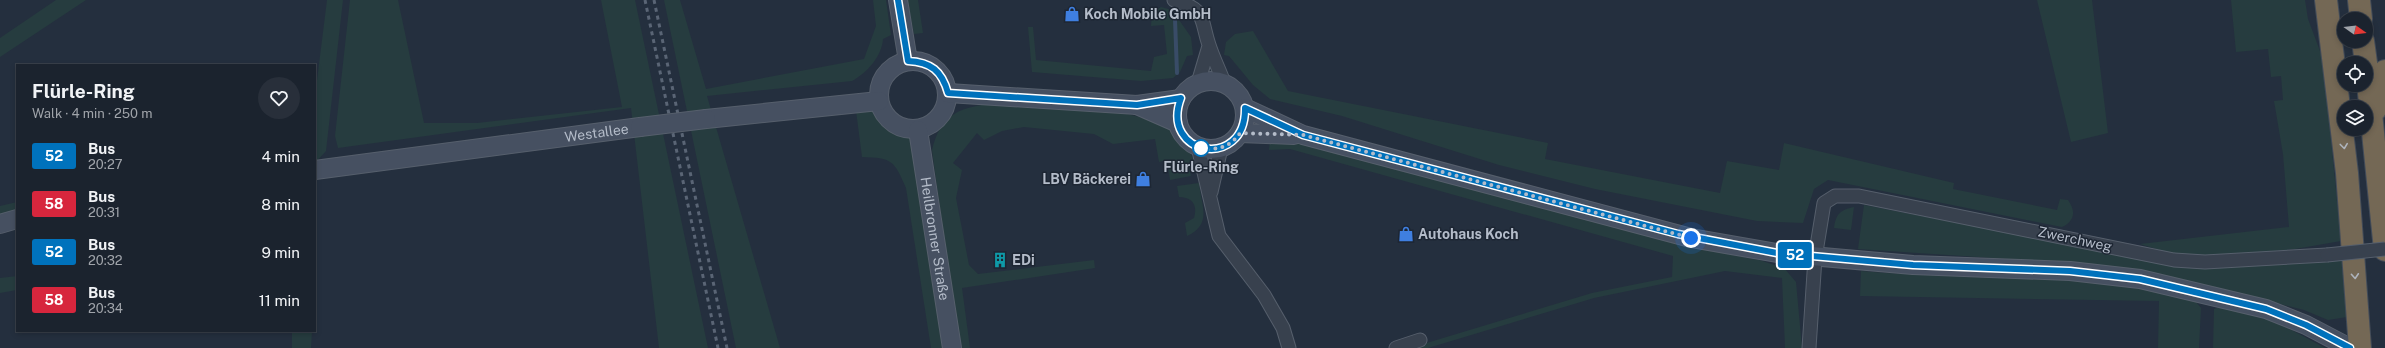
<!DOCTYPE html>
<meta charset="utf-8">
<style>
:root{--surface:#1b232e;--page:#282f3a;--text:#f1f3f6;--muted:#a0a4aa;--line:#39404a}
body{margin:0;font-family:"Public Sans",sans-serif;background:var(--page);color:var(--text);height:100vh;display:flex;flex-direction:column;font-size:15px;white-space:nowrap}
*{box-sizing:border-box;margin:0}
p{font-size:13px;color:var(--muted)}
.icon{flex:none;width:22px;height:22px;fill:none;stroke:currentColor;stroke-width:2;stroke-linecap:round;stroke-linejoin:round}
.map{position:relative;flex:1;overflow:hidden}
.drawer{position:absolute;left:16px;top:64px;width:300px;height:268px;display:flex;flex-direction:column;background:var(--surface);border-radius:0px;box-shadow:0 2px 6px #0003,0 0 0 1px var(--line)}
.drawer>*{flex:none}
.badge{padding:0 8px;border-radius:3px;font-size:14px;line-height:26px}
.needle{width:26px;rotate:104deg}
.controls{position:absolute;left:2337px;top:12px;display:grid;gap:8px}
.controls a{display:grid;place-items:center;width:36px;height:36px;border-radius:50%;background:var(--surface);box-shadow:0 2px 6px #0003,0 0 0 1px var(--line);font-size:20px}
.you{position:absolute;width:20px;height:20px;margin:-10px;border:3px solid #fff;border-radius:50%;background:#1a73e8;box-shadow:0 0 0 6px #1a73e833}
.map>.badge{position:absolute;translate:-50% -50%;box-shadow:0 0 0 2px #fff}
.round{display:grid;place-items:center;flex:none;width:42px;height:42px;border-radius:21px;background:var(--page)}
.summary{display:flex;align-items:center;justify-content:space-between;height:68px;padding:0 16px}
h1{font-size:19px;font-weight:700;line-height:30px}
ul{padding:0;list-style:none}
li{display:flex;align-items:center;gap:12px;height:48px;padding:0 16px}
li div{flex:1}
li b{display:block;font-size:15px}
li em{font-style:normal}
li .badge{min-width:44px;font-weight:700;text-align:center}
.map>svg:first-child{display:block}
.green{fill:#263c3f}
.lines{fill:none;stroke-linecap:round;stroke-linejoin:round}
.stream{stroke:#394c67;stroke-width:4}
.street-casing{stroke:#565f6c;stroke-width:15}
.secondary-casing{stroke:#565f6c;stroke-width:20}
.highway-casing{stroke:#434c59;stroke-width:24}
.street{stroke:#38414e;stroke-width:13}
.secondary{stroke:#465061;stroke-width:18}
.highway{stroke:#746855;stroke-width:22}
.rail{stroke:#5a6575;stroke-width:3;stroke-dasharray:4 4;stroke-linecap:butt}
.street-bridge-casing{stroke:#565f6c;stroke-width:15;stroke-linecap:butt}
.secondary-bridge-casing{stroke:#565f6c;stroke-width:20;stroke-linecap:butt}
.street-bridge{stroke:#38414e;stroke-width:13}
.secondary-bridge{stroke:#465061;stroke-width:18}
.oneway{stroke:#aeb4bd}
.line-casing{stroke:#fff;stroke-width:9}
.line{stroke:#0072bc;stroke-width:6}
.walk{stroke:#b4bcc9;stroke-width:4;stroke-dasharray:0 7.2}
.stop-dot{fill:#fff;stroke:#0072bc;stroke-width:2}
.labels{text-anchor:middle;stroke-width:3;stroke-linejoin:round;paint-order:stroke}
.poi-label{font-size:14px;font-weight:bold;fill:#b4bcc9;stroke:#1d2633;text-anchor:start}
.street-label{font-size:14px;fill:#b4bcc9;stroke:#1d2633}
.stop-label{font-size:14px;font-weight:bold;fill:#b4bcc9;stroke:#1d2633}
</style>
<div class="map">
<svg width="2385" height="348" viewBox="0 0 2385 348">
<rect width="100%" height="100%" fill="#242f3e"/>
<path class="green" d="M56 0H86L0 57V38Z
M327 0H343L326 151 315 163V96Z
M350 0H398L424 123H477L622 107 601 0H635L708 348H659L631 108 338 148 335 136Z
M664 0H680L706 89 864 59 876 26 873 0H886L891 35 883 39C882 56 867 73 852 81L707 96 780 348H736Z
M907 0H918L923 33 914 34Z
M2037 0H2092L2108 133 2071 142Z
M2231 0H2305L2308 19 2323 59 2341 241 2295 249 2208 257 2176 255 2140 244 2289 227 2283 154 2274 101 2283 100 2281 76 2271 77 2268 49 2236 52Z
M1161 7 1172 10 1191 37 1193 55 1187 56 1180 72 1173 78 1141 81 1032 72 1028 27H1033L1036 60 1151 71 1154 57 1167 54 1164 25 1151 26 1152 13Z
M1253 31 1288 91 1548 143 1545 159 1720 193 1727 161 1779 170 1784 143 1954 183 1953 189 2057 210 2060 199 2068 200C2076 211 2075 221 2062 227L1828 180 1814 189 1803 223 1757 221 1595 189 1499 165 1342 116 1270 99 1253 85 1229 56 1224 55 1226 42 1235 34Z
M879 101C887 121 897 128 918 130L952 348H931L906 188C894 160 892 158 862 157L855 103Z
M989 104 1119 112 1159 122 1171 128 1179 143 1189 151 1197 166 1189 168 1191 176 1170 180 1167 160 1159 162 1155 139 1113 144 1094 134 1024 127 1002 131 984 140 977 133 953 163 962 170 956 198 969 265 978 274 1094 260 1095 268 962 288 970 348H959L932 150C940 117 956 108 989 104Z
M1270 140 1308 143 1687 246 1759 260 1784 268 1796 282 1802 348H1785L1782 278 1725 271 1594 298 1428 348H1410L1592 293 1672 277 1673 256 1290 149 1269 150Z
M1199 183C1201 205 1213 224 1187 236L1185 223 1194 218C1198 205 1192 197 1179 197L1177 186Z
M17 202V212L0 217V206Z
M1864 205 2176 265 2343 258 2347 317 2328 320 2304 310 2227 291 2067 263 1858 249Z
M1854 207 1851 230 1834 228C1836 214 1840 210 1854 207Z
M1861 271C1930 278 2000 273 2069 278 2110 281 2151 289 2192 297L2201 308 2199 348H2158L2159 301 1860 296Z
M17 276V290L0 293V278Z
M2226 305 2273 320 2325 348H2213L2214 309Z
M292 331H312L311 348H292Z"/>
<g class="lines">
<path class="stream" d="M1175 19 1177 73"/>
<defs>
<path id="street" d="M1174 0C1207 10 1200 18 1209 45 1213 58 1220 71 1224 83
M1198 83 1209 46
M1198 147 1219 236 1264 295 1283 328 1289 348
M1211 192 1221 148
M1396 348 1420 340
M1809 348 1815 258 1824 203 1835 196H1859L2174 260 2205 262 2327 255"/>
<g id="secondary">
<path d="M898 0 908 61"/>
<circle cx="913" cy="95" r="34"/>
<circle cx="1211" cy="115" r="34"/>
<path d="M948 93 1137 105 1181 99"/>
<path d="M1137 105 1178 123"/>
<path d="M1245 108 1303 135 1691 238 1777 253 1913 265 2070 271 2140 279 2266 309 2306 325 2350 348"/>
<path d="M706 119 879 101"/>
<path id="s1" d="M918 130 952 348"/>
<path d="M1240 133 1294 135"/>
<path id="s2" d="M315 170 640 127"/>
<path d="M0 224 17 219"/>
</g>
<path id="highway" d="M2326 0 2347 173 2360 348
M2359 0 2361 19
M2363 41 2366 63
M2366 64 2385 250
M2375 110 2385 71"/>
</defs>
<use href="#street" class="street-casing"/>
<use href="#secondary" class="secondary-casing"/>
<use href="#highway" class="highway-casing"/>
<use href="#street" class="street"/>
<use href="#secondary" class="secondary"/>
<use href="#highway" class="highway"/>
<path class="rail" d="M645 0 718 348
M654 0 727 348"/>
<defs>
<path id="street-bridge" d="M2327 255 2385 249"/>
<path id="secondary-bridge" d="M640 127 706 119"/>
</defs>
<use href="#street-bridge" class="street-bridge-casing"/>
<use href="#secondary-bridge" class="secondary-bridge-casing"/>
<use href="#street-bridge" class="street-bridge"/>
<use href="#secondary-bridge" class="secondary-bridge"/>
</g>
<defs><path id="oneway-chevron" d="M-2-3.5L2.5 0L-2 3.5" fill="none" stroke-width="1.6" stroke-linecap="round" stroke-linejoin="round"/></defs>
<g class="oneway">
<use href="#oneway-chevron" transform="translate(2344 146) rotate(83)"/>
<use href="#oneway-chevron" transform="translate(2355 276) rotate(86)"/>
</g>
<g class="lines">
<defs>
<path id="line" d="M898 0 908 61C931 62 942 71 948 93L1137 105 1181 98C1159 156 1246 171 1245 108L1303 135 1678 234 1777 253 1913 265 2070 271 2140 279 2266 309 2306 325 2350 348"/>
</defs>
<use href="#line" class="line-casing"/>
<use href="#line" class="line"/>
<path class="walk" d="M1201 148C1216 151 1231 147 1240 133L1303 135 1691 238"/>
</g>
<defs>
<symbol id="shop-bare" viewBox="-9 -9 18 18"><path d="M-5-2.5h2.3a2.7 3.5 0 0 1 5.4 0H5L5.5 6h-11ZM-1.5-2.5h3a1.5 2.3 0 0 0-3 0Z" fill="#3f7fe0" stroke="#1d2633" stroke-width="2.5" paint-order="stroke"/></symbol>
<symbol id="building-bare" viewBox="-9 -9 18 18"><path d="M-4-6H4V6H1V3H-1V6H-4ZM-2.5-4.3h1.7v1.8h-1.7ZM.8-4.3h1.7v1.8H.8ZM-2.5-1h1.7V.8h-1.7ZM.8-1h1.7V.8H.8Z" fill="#0f9aa8" stroke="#1d2633" stroke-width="2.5" paint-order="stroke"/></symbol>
</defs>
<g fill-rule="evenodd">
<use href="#shop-bare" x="1061" y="3" width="22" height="22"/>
<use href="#shop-bare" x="1132" y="168" width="22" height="22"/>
<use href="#shop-bare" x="1395" y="223" width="22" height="22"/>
<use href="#building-bare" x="989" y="249" width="22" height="22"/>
</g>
<circle class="stop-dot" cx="1201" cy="148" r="8"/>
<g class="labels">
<g class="poi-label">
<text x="1084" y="19">Koch Mobile GmbH</text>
<text x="1131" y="184" text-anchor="end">LBV Bäckerei</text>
<text x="1418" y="239">Autohaus Koch</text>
<text x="1012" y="265">EDi</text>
</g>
<g class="street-label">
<text dy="5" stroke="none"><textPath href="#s2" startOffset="284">Westallee</textPath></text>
<text dy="5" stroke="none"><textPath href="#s1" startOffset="110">Heilbronner Straße</textPath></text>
<text transform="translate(2075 239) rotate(12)" y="5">Zwerchweg</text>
</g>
<g class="stop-label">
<text x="1201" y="172">Flürle-Ring</text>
</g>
</g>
</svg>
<div class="controls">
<a><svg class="needle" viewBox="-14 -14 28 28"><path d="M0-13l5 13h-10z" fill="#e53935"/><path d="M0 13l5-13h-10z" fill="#a0a4aa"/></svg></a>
<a><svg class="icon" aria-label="locate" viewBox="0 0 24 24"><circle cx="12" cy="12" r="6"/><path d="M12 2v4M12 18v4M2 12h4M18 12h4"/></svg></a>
<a><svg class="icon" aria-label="layers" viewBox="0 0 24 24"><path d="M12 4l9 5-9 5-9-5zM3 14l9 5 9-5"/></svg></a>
</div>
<div class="you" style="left:1691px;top:238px"></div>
<b class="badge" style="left:1795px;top:255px;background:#0072bc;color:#fff">52</b>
<section class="drawer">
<div class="summary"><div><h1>Flürle-Ring</h1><p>Walk · 4 min · 250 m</p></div><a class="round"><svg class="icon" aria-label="heart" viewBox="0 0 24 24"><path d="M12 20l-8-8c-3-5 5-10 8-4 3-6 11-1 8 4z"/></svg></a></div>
<ul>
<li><span class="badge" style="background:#0072bc;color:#fff">52</span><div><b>Bus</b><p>20:27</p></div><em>4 min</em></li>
<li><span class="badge" style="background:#d7263d;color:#fff">58</span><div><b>Bus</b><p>20:31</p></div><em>8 min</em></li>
<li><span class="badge" style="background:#0072bc;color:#fff">52</span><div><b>Bus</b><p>20:32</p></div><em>9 min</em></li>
<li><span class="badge" style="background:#d7263d;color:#fff">58</span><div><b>Bus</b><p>20:34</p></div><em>11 min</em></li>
</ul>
</section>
</div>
